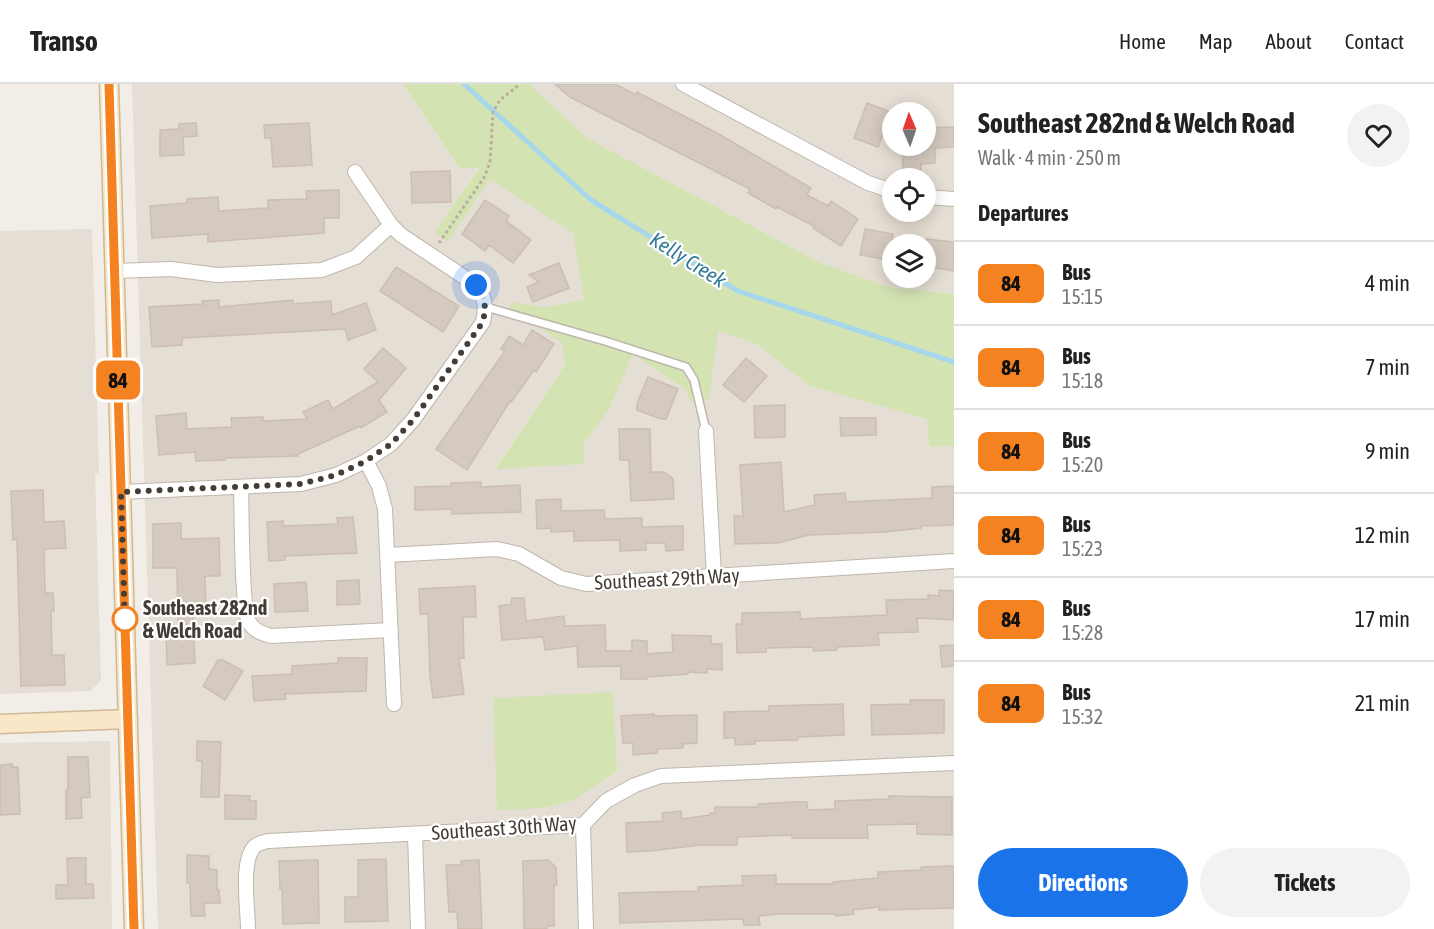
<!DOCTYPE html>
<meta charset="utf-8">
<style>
:root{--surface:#fff;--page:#f2f2f2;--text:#222;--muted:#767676;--line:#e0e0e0;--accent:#1a73e8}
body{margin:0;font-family:"Asap Condensed",sans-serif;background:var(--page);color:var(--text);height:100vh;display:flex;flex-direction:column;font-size:22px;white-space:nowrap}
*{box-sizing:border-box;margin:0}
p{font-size:20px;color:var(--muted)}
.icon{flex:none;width:33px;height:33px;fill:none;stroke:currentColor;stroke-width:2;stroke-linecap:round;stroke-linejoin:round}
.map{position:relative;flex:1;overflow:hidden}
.side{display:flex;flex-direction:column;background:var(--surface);width:480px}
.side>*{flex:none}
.badge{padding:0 12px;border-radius:9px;font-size:21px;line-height:39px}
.needle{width:39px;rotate:358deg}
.buttons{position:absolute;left:882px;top:18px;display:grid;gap:12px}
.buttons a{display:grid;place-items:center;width:54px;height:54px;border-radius:50%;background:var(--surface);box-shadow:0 3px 15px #0003;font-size:30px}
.you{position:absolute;width:30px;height:30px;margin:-15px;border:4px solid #fff;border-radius:50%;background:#1a73e8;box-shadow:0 0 0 9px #1a73e833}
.map>.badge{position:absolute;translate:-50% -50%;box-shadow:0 0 0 3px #fff}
h2{padding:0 24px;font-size:22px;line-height:54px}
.round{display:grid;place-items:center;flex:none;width:63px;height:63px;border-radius:32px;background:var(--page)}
.head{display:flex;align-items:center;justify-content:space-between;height:102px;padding:0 24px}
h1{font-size:28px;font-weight:700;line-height:45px}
.button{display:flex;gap:12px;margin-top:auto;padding:12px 24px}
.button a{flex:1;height:69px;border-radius:36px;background:var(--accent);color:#fff;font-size:24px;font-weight:700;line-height:69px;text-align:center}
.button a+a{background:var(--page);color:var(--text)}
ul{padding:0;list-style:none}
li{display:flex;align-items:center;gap:18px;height:84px;padding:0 24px;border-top:2px solid var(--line)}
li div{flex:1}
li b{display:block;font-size:22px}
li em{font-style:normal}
li .badge{min-width:66px;font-weight:700;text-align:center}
header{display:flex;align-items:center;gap:36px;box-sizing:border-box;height:84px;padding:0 30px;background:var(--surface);border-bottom:2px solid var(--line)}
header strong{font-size:28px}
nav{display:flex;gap:33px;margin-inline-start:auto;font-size:21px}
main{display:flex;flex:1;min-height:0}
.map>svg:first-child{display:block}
.residential{fill:#e5ded4;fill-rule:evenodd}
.green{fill:#d3e3b2}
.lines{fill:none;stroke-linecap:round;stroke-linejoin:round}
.stream{stroke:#a6d7ea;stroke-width:5}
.building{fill:#d5cabf;stroke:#ccbeb0;stroke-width:1.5}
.lane-casing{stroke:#bfb6ac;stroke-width:10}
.street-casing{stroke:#bfb6ac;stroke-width:16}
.secondary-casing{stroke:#ceb998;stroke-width:21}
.path{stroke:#bdad9c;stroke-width:3;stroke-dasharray:3 3;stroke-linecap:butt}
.lane{stroke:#fff;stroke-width:7}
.street{stroke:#fff;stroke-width:14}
.secondary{stroke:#fae7c7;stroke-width:18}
.line-casing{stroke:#fff;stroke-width:14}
.line{stroke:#f58220;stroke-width:9}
.walk{stroke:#443d36;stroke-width:6;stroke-dasharray:0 10.8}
.stop-dot{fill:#fff;stroke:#f58220;stroke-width:3}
.labels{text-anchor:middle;stroke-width:4.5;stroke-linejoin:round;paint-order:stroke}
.street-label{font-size:20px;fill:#443d36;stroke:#fff}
.stop-label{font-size:20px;font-weight:bold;fill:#443d36;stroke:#fff;text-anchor:start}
.water-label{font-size:21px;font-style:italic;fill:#337a98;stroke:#fff}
</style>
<header>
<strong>Transo</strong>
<nav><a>Home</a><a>Map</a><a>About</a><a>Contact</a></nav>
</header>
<main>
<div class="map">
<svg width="954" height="845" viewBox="0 0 954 845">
<rect width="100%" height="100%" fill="#f2ede6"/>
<path class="residential" d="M132 0H403L459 84 479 83 436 147 448 156 490 94 573 149 584 216 543 223 510 219 507 232 534 240 562 259 565 281 495 384 583 361 609 325 633 270 685 305 696 316 705 314 717 246 758 261 810 302 927 335 929 363 954 362V845H158ZM616 687 583 710 561 720 537 724 497 726Z
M532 0H954V210L889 203 819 178 587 54 530 2ZM892 28H926V62H892ZM892 94H926V128H892ZM892 160H926V194H892Z
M92 145 99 389H95L101 596 91 607 0 610V147Z
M110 657 112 845H0V659Z"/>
<path class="green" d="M403 0H532L531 2 587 54 819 178 889 203 954 210V362L929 363 927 335 810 302 758 261 718 247 709 315 691 318 685 305 633 270 609 325 583 361 584 380 495 385 565 281 562 259 534 240 507 232 510 218 543 223 584 216 573 149 490 95 448 157 435 148 479 84H459Z
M613 608 617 687C602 696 588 708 573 716 549 726 522 725 497 726L493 614Z"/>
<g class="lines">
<path class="stream" d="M464 0 591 116 738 207 954 278"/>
</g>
<path class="building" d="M555 0H615L636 11 637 8 717 49 811 104 807 111 828 122 831 117 858 135 841 162 813 144 814 142 777 123 776 125 748 109 750 105 570 13Z
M867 19 891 28 878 63 854 54Z
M196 39 197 52 183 53 184 71 160 72V46L179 45V40Z
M309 39 312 81 273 83 271 54H265L264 41Z
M954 43V63L935 64V79L921 80V86H903L902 62H926V44Z
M450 87 451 118 412 119 411 88Z
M339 106V134H324V149L208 158V150L152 154 150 122 187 119V115L218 113 219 127 268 124V116L307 115 306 107Z
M485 116 509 132 506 137 531 156 513 179 489 161 485 167 462 150Z
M865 145 893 150 888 176 860 171Z
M926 155 954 158V187L926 182Z
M559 179 569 204 533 218 527 203 539 198 529 191Z
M396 183 459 222 443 248 380 207Z
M219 216V223L293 216V220L331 217 332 231 366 219 376 246 348 256 345 245 182 254V261L152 263 149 223 203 220 202 217Z
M532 246 554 260 536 288 534 286 511 318 510 317 467 386 436 365 505 267 501 265 509 252 523 261Z
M383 264 406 284 379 316 387 328 361 344 360 342 298 370V372L225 374V376L196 377 195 368 159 371 156 332 186 329 187 345 232 343 231 334 263 333V337L307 335 303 328 328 316 333 325 378 298 364 285Z
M746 274 767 292 744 318 723 301Z
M648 293 678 305 666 335H661L637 326V320Z
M785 321V353L755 354 754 322Z
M840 334H876V351L841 352Z
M619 345H650L651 388H664L673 395 674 415 631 417 629 376H620Z
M781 378 784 428 815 421 814 411 845 409 846 418 932 414V403L954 402V441L921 442V444L884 448 809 451 778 459 735 460 734 432H743L740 381Z
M481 398V403L520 401 521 428 452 430V425L415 426V403L451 402V399Z
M43 406 44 438 64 437 66 464 44 465 45 509H53L54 527H51L52 571H64L65 601 21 602 17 455 13 456 11 407Z
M561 415V427L604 426 605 435 642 434V443L683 442V466L666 467 665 459H646V466L620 467V456L574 457V447L551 448V444L537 445 536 416Z
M353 433 357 469 285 472V476L269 477 267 438 283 437V442L338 440 337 434Z
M181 439V455L219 454 220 492H205L206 528H193L195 579 167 581 166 547H178L177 484H153V440Z
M359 496 360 520 337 521V497Z
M306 498 308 527 275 528 274 500Z
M475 502 476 533H463L464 574H459L464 610 433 614 430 592 428 530H420L419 505Z
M939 506 954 507 953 536 917 534 918 548 878 549 879 561 837 563V566L814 567 813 563 766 564V568L737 569 736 540H742V529L800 528V535L887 531 886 516 928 515V511L939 512Z
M512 514H524L526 537 564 532 565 542 605 541 606 567H632V556L647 557V570L673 568 672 551 711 552V560H722V586L707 585V589L688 588V590L647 593V595H621V582L578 583 577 562 545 566 543 553 502 556 499 522 511 520Z
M954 561V582L942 583 940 562Z
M338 574H367L366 607 285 610 286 615 254 617 252 592 292 590V582L338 579Z
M218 576H223L243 587 225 616 203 602Z
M910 616H944V649L872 651 871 621 910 620Z
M843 620 844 651 798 653V656L755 657V660L735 661V654H724V628L769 627V622Z
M654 630V632L697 631V659L683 660V664L657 665V669L633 671V659H623L621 632Z
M197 657 221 658 219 713H201L202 677H197Z
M68 673H88L90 713 81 714 82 734 66 735V706H68Z
M12 680V683H18L20 730 0 731V681Z
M225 711 250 712V717H256V735H225Z
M889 712 952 713V751L917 750V740L867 741 868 754H792V751L737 753V761H700L650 767 627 768 626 739 663 737 662 729 681 727 682 735 710 731V729H715V723H758V720L791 718H807L808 726 835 725V717L889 715Z
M187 771 209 772V785L217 786V806H219L220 819H204L205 832H191L190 799H187Z
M67 774H86V800H93L94 814 56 815V801H68Z
M386 775 388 837 345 838V813H358V776Z
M318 776 319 839 283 840 282 805H280L279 777Z
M479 776 482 845H458L457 828H449L446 781H461V777Z
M548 776 556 783 557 801H554V842H547V845H524L523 777Z
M954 782V824L879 826V823L853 826 854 830 836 832V830H777L759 832 760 841H744L743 835 620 839 619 809 698 807V803L743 801 742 792 776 791V800H833V798L878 794V788L921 786V783Z"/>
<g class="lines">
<defs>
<path id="lane" d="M486 223 605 257 686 283 694 296 706 347"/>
<path id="street" d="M683 0 868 99 892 107
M926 113 954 115
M115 187 171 185 217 191 322 186 356 173 391 141
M706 347 714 492
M366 377 379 402 385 425 394 620
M241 404C242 426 241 524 249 538 254 547 261 549 271 552L391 546
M121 408 301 400 336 391 366 377 391 360 413 336 483 238C486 222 486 214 476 201L401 151 391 141 355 88
M388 471 497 465 519 470 561 494 586 500 954 477
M583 741 586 845
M415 750 418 845
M248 845C248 825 240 776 255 762 259 759 264 758 268 757L583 741 606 717 635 701 661 692 954 679"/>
<path id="secondary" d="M109 0 134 845
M0 640 128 635"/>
</defs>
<use href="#lane" class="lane-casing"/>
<use href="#street" class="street-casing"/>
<use href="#secondary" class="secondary-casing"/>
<path class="path" d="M439 159 485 92 490 78 493 28 500 16 520 0"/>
<use href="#lane" class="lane"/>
<use href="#street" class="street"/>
<use href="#secondary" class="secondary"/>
</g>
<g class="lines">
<defs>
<path id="line" d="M109 0 134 845"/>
</defs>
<use href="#line" class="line-casing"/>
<use href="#line" class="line"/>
<path class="walk" d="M125 535V544L121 408 301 400 336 391 366 377 391 360 413 336 483 238C486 222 486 214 476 201"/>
</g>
<circle class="stop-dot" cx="125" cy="535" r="12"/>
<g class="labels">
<g class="street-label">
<text transform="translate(667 495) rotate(-3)" y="7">Southeast 29th Way</text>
<text transform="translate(504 744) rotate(-4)" y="7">Southeast 30th Way</text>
</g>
<g class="stop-label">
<text x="143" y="531">Southeast 282nd<tspan x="143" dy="23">&amp; Welch Road</tspan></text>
</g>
<g class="water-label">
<text transform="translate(688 176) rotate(32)" y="7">Kelly Creek</text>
</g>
</g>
</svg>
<div class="buttons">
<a><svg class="needle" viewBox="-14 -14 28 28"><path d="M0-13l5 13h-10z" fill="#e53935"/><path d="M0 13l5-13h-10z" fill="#767676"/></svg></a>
<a><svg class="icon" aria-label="locate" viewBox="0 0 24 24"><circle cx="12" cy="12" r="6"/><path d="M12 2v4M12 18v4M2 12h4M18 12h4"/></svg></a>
<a><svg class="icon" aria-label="layers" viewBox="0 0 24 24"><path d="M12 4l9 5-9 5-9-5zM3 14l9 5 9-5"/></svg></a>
</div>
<div class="you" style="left:476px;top:201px"></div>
<b class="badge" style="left:118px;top:296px;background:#f58220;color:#111">84</b>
</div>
<section class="side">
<div class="head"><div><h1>Southeast 282nd &amp; Welch Road</h1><p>Walk · 4 min · 250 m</p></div><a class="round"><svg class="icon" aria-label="heart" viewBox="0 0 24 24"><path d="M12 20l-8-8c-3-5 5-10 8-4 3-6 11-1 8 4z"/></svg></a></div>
<h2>Departures</h2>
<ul>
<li><span class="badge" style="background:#f58220;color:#111">84</span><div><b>Bus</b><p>15:15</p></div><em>4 min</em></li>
<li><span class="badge" style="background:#f58220;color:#111">84</span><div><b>Bus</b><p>15:18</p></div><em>7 min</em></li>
<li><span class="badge" style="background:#f58220;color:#111">84</span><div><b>Bus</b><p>15:20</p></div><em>9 min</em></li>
<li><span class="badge" style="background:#f58220;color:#111">84</span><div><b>Bus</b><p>15:23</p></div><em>12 min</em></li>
<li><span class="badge" style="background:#f58220;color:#111">84</span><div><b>Bus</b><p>15:28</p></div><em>17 min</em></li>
<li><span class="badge" style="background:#f58220;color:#111">84</span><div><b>Bus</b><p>15:32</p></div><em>21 min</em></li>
</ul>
<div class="button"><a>Directions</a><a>Tickets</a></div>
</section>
</main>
